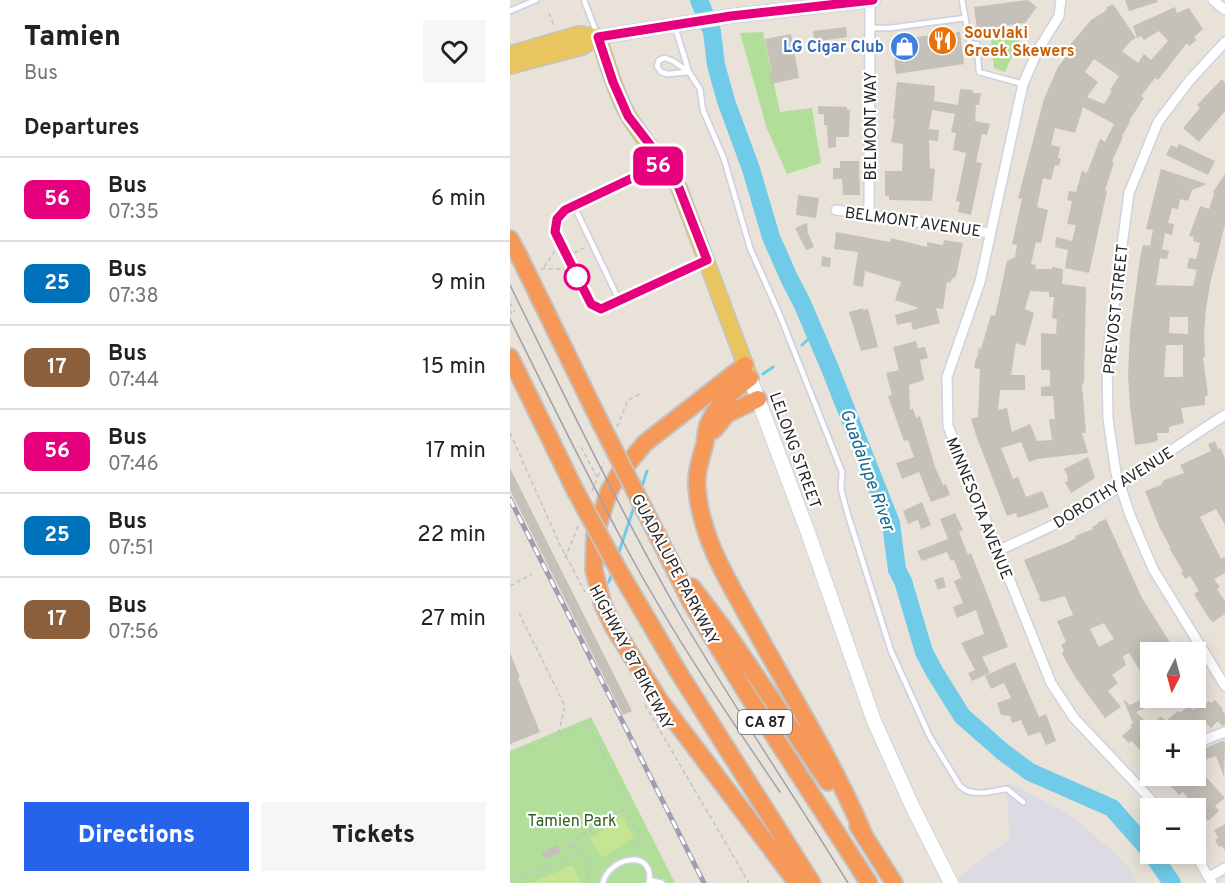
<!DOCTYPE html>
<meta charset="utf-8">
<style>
:root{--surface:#fff;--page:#f6f6f6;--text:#222;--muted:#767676;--line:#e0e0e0;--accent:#2563eb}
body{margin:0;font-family:Overpass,sans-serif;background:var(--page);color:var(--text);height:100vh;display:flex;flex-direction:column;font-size:22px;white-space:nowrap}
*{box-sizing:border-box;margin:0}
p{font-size:20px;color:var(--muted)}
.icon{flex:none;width:33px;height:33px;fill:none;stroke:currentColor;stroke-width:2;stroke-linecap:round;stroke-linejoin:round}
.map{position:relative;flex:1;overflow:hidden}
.panel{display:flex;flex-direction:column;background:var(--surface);width:510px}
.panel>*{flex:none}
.badge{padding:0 12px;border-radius:9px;font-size:21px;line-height:39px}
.needle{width:39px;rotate:186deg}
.buttons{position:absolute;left:630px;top:642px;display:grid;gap:12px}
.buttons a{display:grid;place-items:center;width:66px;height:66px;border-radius:0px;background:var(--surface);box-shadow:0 3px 15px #0003;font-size:30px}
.map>.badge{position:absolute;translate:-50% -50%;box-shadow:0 0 0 3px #fff}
h2{padding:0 24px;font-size:22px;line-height:54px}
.round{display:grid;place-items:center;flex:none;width:63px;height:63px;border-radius:0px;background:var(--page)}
.head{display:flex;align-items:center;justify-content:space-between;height:102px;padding:0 24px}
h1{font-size:28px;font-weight:800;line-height:45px}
.action{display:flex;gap:12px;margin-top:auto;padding:12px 24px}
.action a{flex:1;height:69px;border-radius:0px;background:var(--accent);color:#fff;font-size:24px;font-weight:800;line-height:69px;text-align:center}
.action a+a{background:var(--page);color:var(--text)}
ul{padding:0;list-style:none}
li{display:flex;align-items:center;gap:18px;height:84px;padding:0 24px;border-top:2px solid var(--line)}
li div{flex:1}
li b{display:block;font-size:22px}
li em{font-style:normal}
li .badge{min-width:66px;font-weight:700;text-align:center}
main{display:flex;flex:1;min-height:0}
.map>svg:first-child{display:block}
.industrial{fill:#dcdae2}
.green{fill:#b1de98}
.pitch{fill:#c5e593}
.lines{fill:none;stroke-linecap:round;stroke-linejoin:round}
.stream{stroke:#70cbe8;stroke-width:3}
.river{stroke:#70cbe8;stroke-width:18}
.building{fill:#c5c0b8;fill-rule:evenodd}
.lane-casing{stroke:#cfd2e0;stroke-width:8}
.street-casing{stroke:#cfd2e0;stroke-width:12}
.secondary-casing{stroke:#cfd2e0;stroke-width:16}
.primary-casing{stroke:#c3c3c3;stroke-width:18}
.highway-casing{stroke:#c3c3c3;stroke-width:20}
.path{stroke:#c3c3c3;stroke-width:1.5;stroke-dasharray:4.5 3;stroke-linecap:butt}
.lane{stroke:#fff;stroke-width:4.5}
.street{stroke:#fff;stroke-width:9}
.secondary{stroke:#fff;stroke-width:14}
.primary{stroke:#e9c55f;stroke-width:15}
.highway{stroke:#f69858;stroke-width:16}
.tram{stroke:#9da0b1;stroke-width:1.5}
.rail-casing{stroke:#9da0b1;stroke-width:5}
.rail{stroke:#fff;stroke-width:3;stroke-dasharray:9;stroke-linecap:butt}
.highway-bridge-casing{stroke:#c3c3c3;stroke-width:20;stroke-linecap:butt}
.highway-bridge{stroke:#f69858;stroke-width:16}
.line-casing{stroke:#fff;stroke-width:14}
.line{stroke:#e6007e;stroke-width:9}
.stop-dot{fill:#fff;stroke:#e6007e;stroke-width:3}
.labels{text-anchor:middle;stroke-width:4.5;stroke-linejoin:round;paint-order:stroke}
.shield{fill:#fff;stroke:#686868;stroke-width:1.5}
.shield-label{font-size:15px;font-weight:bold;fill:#272727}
.food-label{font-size:16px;font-weight:bold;fill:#c56008;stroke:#fff;text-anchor:start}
.shop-label{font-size:16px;font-weight:bold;fill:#366cbe;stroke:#fff;text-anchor:end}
.street-label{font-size:16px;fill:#272727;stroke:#fff}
.park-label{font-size:16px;fill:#2c5f1c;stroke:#fff}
.water-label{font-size:18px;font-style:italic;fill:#13688f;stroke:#fff}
</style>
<main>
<section class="panel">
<div class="head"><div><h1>Tamien</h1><p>Bus</p></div><a class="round"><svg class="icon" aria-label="heart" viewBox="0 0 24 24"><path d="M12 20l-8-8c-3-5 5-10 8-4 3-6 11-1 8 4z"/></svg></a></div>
<h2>Departures</h2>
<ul>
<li><span class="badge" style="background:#e6007e;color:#fff">56</span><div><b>Bus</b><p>07:35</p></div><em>6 min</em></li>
<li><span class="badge" style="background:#0072bc;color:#fff">25</span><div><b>Bus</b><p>07:38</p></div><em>9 min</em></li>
<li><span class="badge" style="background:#8b5e3c;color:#fff">17</span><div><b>Bus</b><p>07:44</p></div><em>15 min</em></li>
<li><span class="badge" style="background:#e6007e;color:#fff">56</span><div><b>Bus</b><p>07:46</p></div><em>17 min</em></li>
<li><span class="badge" style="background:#0072bc;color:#fff">25</span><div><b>Bus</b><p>07:51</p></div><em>22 min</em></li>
<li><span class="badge" style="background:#8b5e3c;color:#fff">17</span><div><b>Bus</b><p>07:56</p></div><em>27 min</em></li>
</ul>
<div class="action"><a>Directions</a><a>Tickets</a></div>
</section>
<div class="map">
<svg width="715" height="883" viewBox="0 0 715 883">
<rect width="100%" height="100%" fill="#e9e2d9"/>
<path class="industrial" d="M496 781 560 815 612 859 629 883H452L449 876 500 839Z"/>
<path class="green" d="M517 26 518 27 509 41 495 72 484 68 481 39H474V32Z
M253 32 270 112 302 108 311 163 277 174 257 129 230 33Z
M81 717 165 883H0V751Z"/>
<path class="pitch" d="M112 817 124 837 92 858 79 839Z
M63 865 71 883H21Z"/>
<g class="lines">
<path class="stream" d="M292 345 305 333
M253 374 263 367
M131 489 137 471
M108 555 125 504
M99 582 102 572"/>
<path class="river" d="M189 0 202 32 206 65 216 101 241 169 261 237 279 278 292 303 319 366 381 523 387 570 393 581 414 652 424 671 452 716 493 752 520 772 602 808 640 851
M642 854 662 883"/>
</g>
<path class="building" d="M518 0 527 7 515 23 467 30 464 7Z
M615 0H647L648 2 619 11Z
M603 4 626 38 621 41 612 51 628 63 634 54 641 60 658 41 649 31 634 40 631 36 627 38 623 26 665 7 667 13 679 8 693 29 684 37 687 40 679 46 677 43 648 80 645 78 631 96 634 98 619 121 620 122 612 136 613 137 602 161 604 162 595 191H597L579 273 555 268 558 250 545 247 546 237 562 241 566 225 557 224 562 201 557 200 559 191 566 192 572 171 577 173 590 139 595 142 604 124 573 107 565 133 545 128 541 145 550 147 548 158 551 159 549 166 545 165 541 180 533 178 527 207 538 210 531 243 526 242 521 264 526 265 525 269H542V267L553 269 552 284 576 287 574 383 572 384 576 433H572L578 453 527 459 519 462 511 442 491 448 503 479 508 477 516 497 532 491 539 507 508 518 506 513 497 516 467 438 461 419 468 417 470 369 464 368 466 358H467L469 348 471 349 481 315 485 316 497 261 505 257 507 245 502 244 512 199 508 198 534 99 548 67 559 52 556 50 559 46 581 20 597 10 596 8ZM584 59 609 76 600 90 602 91 594 104 577 97 588 82 575 72ZM520 291 539 292V297H544L542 318 547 319 546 334 531 333V370H540V386L531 387V396H543L545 419H539L542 440 527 441 520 424 502 432 497 408 488 410 490 390H515V375H501L506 343 515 346 524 313 515 309Z
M336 27 337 37 304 42 303 31Z
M450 32 454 64 386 74 382 40Z
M281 34 289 78 261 84 259 73H262L255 39Z
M712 79 715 83V111L689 142 673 128 690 108 687 105Z
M387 82 425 86 424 101 448 105 450 89 463 90V93H471L469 105H466L465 121 480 124 477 135 472 134 466 162 472 163 461 215 448 212 450 202 446 201 456 153 443 150 446 133 441 132 445 114 422 110 419 129 429 130 428 141 419 140 420 168 425 169 422 201 379 200V196H375V171H392L393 144 381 142 385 119H383Z
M308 106 337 107V110H340L339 137H326V147L318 148 317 125H314V114H308Z
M669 144 705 161 698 175 656 155 661 145 667 148Z
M330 161H349L350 195H333L332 179H323V168H330Z
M651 169 697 184 682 190 678 201 670 199 668 209 662 208 658 223 664 224 662 235 655 233 652 249 659 251 657 259 650 258 646 285 683 286 687 270 677 268 679 258 686 259 690 243 683 241 684 237 679 236 690 206 699 209 704 194 703 192 715 174V225L700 284 696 309 694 333 695 357H693L698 395 695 396V405L671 408 674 423 659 427V433H647L648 440 645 442 625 445 620 406 618 376 620 332 630 258 633 245 640 246 643 230 636 229ZM660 317H678V334L659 333ZM656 345H673V377H654Z
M288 195 309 198 306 218 286 215Z
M297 223 298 233 304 247 296 250 285 228Z
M326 232 380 242 381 238 417 247V242L433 245 434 240 453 243 446 276 441 280V283L437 282 433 309 426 308 430 323 403 330 401 322 387 325 385 315 409 308 385 300 391 282 355 271 353 287 343 285 348 252 324 249Z
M312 256 321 258 320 267 311 266Z
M353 308V310L358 309 368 347 351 351 339 312Z
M406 341 408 348 415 347 418 358 410 360 414 380 399 385 400 410 403 409 406 418 410 416 425 467 433 485 436 484 440 495 421 502 409 472 392 479 386 463 404 457 398 440 394 441 378 396 382 395 376 373 389 370 383 347Z
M705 441 708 449 711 448 715 459V525L706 509 690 517 711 559 715 557V573L704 579 710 587 707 589 715 601V614L703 622 698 617 684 594 689 591 680 576 675 579 671 572 673 571 659 548 660 547 649 526 635 491 651 485 654 480 674 473 670 465 701 451 698 444Z
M578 457 585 478 561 493 555 482 558 481 557 478 558 477 554 469Z
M0 468 122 711 113 715 0 490Z
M412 502 421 525 411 529 408 520 398 524 393 511Z
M445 513 453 530 449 532 458 555 461 553 498 647 472 657 480 673 462 681 458 673 465 670 451 643 474 634 466 610 447 618 443 607 453 603 444 581 451 578 444 560 441 561 437 552 412 561 407 551 438 539 430 519Z
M596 519 632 598 666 652H630L640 669V673L634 677 619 653 613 656 616 665 602 675 608 683 598 691 611 707 595 718 565 677 552 654 554 650 551 645 556 642 547 621 563 615 555 596 534 602 528 600 530 598 514 560 559 542 566 538 565 536 583 529 582 527 588 524 587 523ZM594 623 604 639 589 647 580 629Z
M433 577 436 587 428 590 424 580Z
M0 653 10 677 8 678 30 732 0 744Z
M505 662 529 717 536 714 546 741 536 745 530 732 518 736 511 720 502 723 500 716 491 715 487 703 501 698 494 683 481 689 475 676Z
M613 699 620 705 632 699 635 708 626 712 640 726 651 716 656 721 668 711 670 713 679 706 683 710 692 702 694 705 699 701 701 703 705 700 713 709 712 711 715 714V725L712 726 708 721 701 728 697 724 690 730H640V762L622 741 619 743 612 736 622 727 620 726 623 723Z
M712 741 715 742 714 777 706 756 686 763V755L691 750Z
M688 768 715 798 705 806 709 811 698 821 673 792 669 795 652 776H686V771Z
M715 824V851L712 846 709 847 705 840 708 838 704 830Z
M47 845 50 853 35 859 31 852Z"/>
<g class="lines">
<defs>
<path id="lane" d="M74 0 87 34
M452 0 460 44H467L469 72 513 84
M0 11 26 0
M165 27 179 72 190 89 193 110 214 159 240 248 269 313 332 472 331 489 337 512 381 651 420 737 450 786C463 798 481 791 497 789L513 802
M360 28H380L455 18
M155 58 163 61 179 72 158 74 151 72 147 66 149 60Z
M151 165 55 210 47 219 45 232 81 304 91 309 194 261
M64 206 110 302
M140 880 152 883
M93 883C97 859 145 846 139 883"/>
<path id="street" d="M551 0 549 16 528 50 513 84 470 282 437 377 438 426 541 683 564 718 649 808
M703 0 715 10
M715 42 680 80 648 122 619 193 597 359 598 419 606 473 620 515 643 569 715 686
M326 210 480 233
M359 216 360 0
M487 551C525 534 566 516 601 492 638 466 676 440 715 415
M686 743 715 732
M685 854 702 883
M699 877 715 868"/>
<path id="secondary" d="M88 37 221 16 363 0
M240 378 297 530 364 721 403 808 441 883"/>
<path id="primary" d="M88 37C98 63 104 91 118 115 133 141 154 162 169 188L239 375
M0 54 69 34 88 37
M0 66 72 47 88 37"/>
<path id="highway" d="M0 239 10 258
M28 295 91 424
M0 357 66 492
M235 365 135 443 109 474 99 491 85 535 84 570 93 605 104 628 150 701 287 883
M240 378C223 391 206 404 198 425 196 430 196 437 195 443 191 458 186 471 187 487 190 538 221 586 245 629 282 697 324 763 354 835
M204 430 217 414 248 399
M131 503 182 604 237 694 359 883
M108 569 169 673 302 883
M182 587 214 629 318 782
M348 826 384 883"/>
</defs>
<use href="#lane" class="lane-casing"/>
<use href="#street" class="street-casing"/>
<use href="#secondary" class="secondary-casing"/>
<use href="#primary" class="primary-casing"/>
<use href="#highway" class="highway-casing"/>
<path class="path" d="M39 13 44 26
M64 253 76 247
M34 267 45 251
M31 269H54
M0 303 5 312
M0 310 2 314
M107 427 118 400 132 393
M0 433 50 545 75 592
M71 447 87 477
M82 491 94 462
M54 557 56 556 68 526
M0 586 22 574
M9 613 55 706 48 735
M135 705 239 883
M0 755 78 723 114 797V810L131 837 125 852
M62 846 69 837 113 810
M48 849 62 846C82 856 77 864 77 883
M79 869 89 871
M0 882 65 855 68 849"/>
<use href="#lane" class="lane"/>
<use href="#street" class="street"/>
<use href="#secondary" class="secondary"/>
<use href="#primary" class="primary"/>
<use href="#highway" class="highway"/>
<path class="tram" d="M0 285C55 397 109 509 171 617 224 707 283 794 338 883
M0 319C40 400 80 482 124 562 168 642 219 717 270 792"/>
<defs>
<path id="rail" d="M0 499 194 883"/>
</defs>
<use href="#rail" class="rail-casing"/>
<use href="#rail" class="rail"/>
<defs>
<path id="highway-bridge" d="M10 258 28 295
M91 424 131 503
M66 492 108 569"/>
</defs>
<use href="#highway-bridge" class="highway-bridge-casing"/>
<use href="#highway-bridge" class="highway-bridge"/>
</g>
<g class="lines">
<defs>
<path id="line" d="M161 174 169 188 197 260 91 309 81 304 45 232 47 219 55 210 154 163 118 116 103 82 88 37 221 16 363 0"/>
</defs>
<use href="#line" class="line-casing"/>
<use href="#line" class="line"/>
</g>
<defs>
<symbol id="restaurant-disc" viewBox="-11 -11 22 22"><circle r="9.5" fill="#e8710a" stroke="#fff"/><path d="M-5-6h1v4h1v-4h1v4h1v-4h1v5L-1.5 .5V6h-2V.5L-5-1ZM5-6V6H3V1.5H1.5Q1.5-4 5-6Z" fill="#fff"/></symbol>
<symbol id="shop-disc" viewBox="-11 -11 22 22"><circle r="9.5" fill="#3f7fe0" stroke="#fff"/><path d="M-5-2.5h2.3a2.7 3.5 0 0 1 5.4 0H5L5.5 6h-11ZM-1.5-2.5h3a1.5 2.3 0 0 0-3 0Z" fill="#fff"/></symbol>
</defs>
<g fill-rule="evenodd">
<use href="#restaurant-disc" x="416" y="24" width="33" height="33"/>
<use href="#shop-disc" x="378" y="30" width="33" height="33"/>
</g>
<circle class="stop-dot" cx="67" cy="277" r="12"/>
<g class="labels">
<rect class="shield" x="228" y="710" width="54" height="24" rx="4.5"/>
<g class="shield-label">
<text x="255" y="727">CA 87</text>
</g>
<g class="food-label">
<text x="454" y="38">Souvlaki<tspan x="454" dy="18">Greek Skewers</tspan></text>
</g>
<g class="shop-label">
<text x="374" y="52">LG Cigar Club</text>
</g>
<g class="street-label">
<text transform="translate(360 126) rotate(-90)" y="6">BELMONT WAY</text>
<text transform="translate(403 221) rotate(8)" y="6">BELMONT AVENUE</text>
<text transform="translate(605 309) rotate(-84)" y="6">PREVOST STREET</text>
<text transform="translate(286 450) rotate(70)" y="6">LELONG STREET</text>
<text transform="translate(603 487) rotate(-32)" y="6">DOROTHY AVENUE</text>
<text transform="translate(470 508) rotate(68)" y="6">MINNESOTA AVENUE</text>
<text transform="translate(166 569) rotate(62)" y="6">GUADALUPE PARKWAY</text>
<text transform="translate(122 657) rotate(62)" y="6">HIGHWAY 87 BIKEWAY</text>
</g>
<g class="park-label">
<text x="62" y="826">Tamien Park</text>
</g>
<g class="water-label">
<text transform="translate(358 470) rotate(70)" y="6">Guadalupe River</text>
</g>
</g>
</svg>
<div class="buttons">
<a><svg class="needle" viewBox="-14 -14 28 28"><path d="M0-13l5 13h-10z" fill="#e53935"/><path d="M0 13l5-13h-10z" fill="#767676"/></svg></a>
<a>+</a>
<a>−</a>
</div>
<b class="badge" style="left:148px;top:166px;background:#e6007e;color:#fff">56</b>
</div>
</main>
